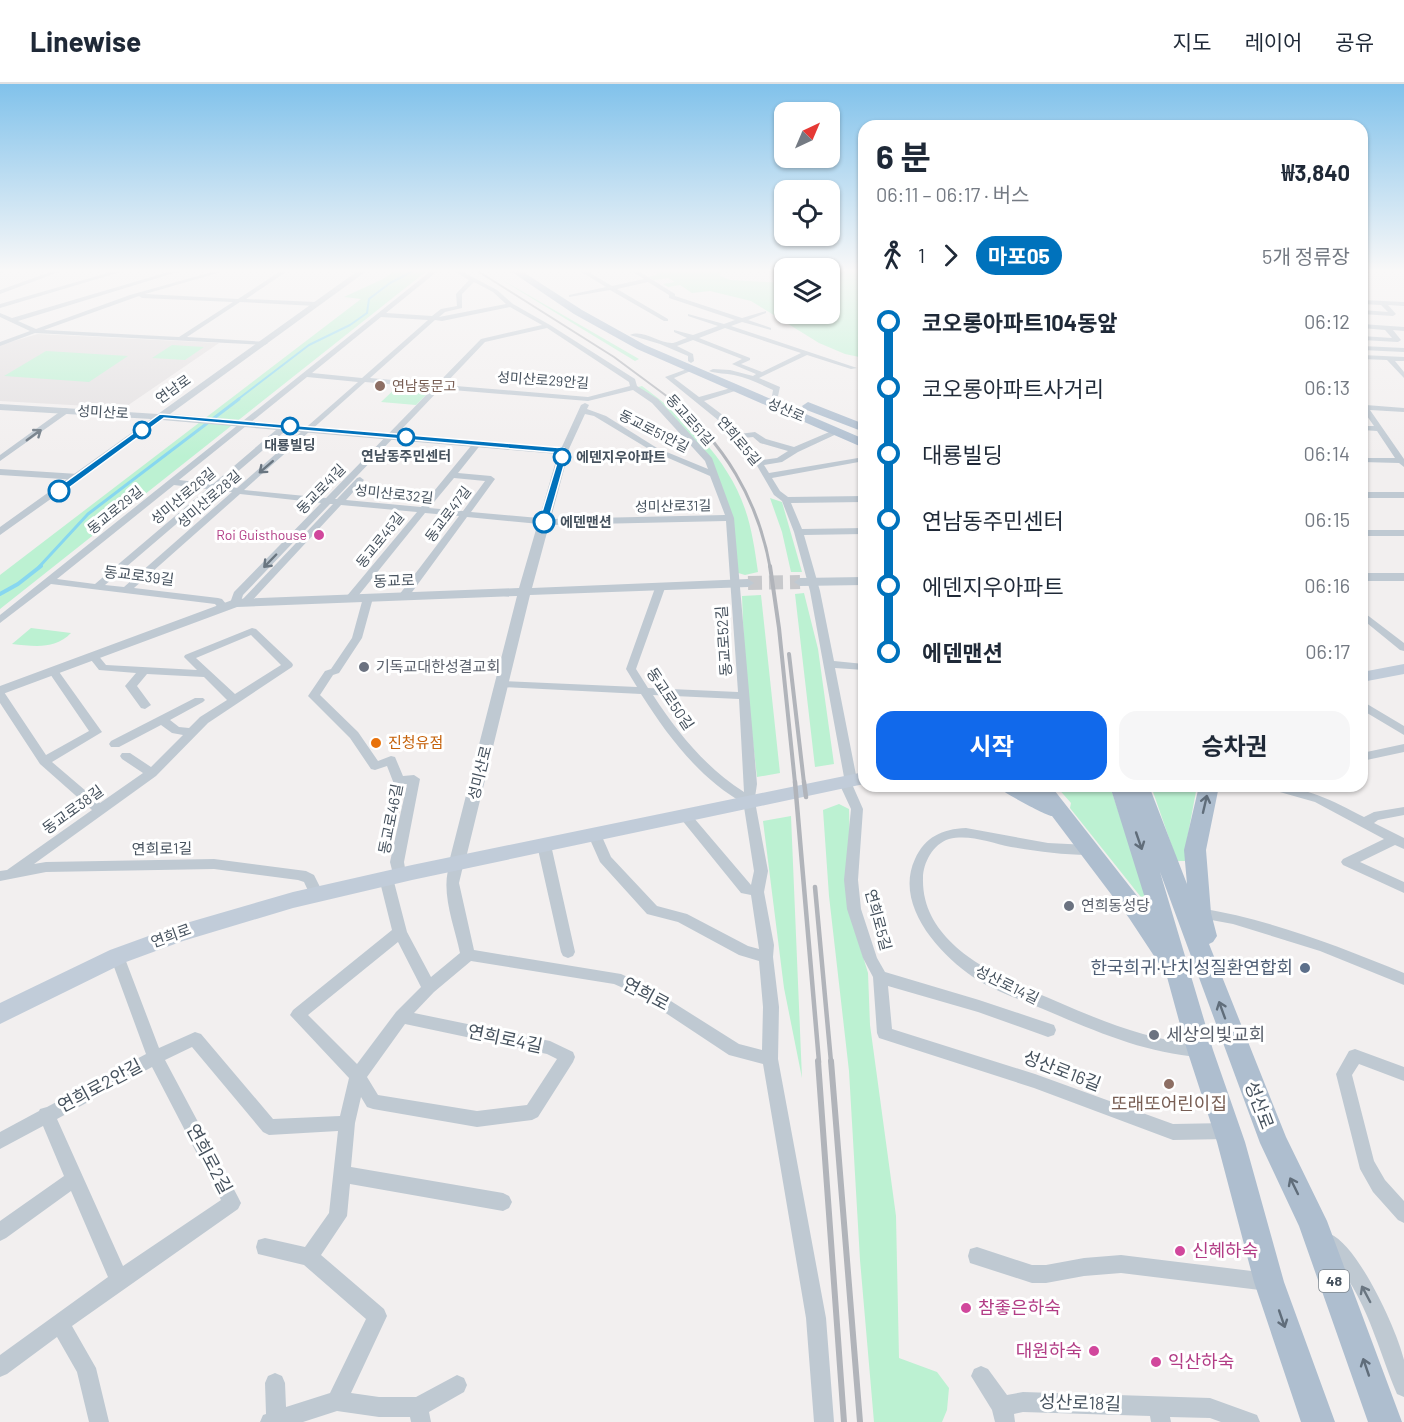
<!DOCTYPE html>
<html lang="ko">
<meta charset="utf-8">
<style>
:root{--surface:#fff;--page:#f6f6f7;--text:#1f2937;--muted:#747a83;--line:#e0e1e3;--accent:#1169eb}
body{margin:0;font-family:Barlow,"Noto Sans KR",sans-serif;background:var(--page);color:var(--text);height:100vh;display:flex;flex-direction:column;font-size:22px;white-space:nowrap}
*{box-sizing:border-box;margin:0}
p{font-size:20px;color:var(--muted)}
.icon{flex:none;width:33px;height:33px;fill:none;stroke:currentColor;stroke-width:2;stroke-linecap:round;stroke-linejoin:round}
.map{position:relative;flex:1;overflow:hidden}
.sheet{position:absolute;left:858px;top:36px;width:510px;height:672px;display:flex;flex-direction:column;background:var(--surface);border-radius:18px;box-shadow:0 2px 4px #0004}
.sheet>*{flex:none}
.badge{padding:0 12px;border-radius:20px;font-size:21px;line-height:39px}
.needle{width:39px;rotate:44deg}
.buttons{position:absolute;left:774px;top:18px;display:grid;gap:12px}
.buttons a{display:grid;place-items:center;width:66px;height:66px;border-radius:12px;background:var(--surface);box-shadow:0 2px 4px #0004;font-size:30px}
.map>.badge{position:absolute;translate:-50% -50%;box-shadow:0 0 0 3px #fff}
.legs{display:flex;align-items:center;gap:9px;height:66px;padding:0 18px;font-size:20px}
.legs p{margin-inline-start:auto}
.head{display:flex;align-items:center;justify-content:space-between;height:102px;padding:0 18px}
h1{font-size:33px;font-weight:700;line-height:45px}
.primary-button{display:flex;gap:12px;margin-top:auto;padding:12px 18px}
.primary-button a{flex:1;height:69px;border-radius:18px;background:var(--accent);color:#fff;font-size:24px;font-weight:700;line-height:69px;text-align:center}
.primary-button a+a{background:var(--page);color:var(--text)}
ul{padding:0 18px;list-style:none}
li{display:flex;align-items:center;gap:21px;height:66px;font-size:22px}
li i{display:grid;place-items:center;width:9px;height:100%;margin:0 8px;background:currentColor}
li i::after{content:'';width:15px;height:15px;margin:-8px;border:4px solid;border-radius:50%;background:var(--surface)}
li p{margin-inline-start:auto}
li:first-child i{background:linear-gradient(#0000 50%,currentColor 0)}
li:last-child i{background:linear-gradient(currentColor 50%,#0000 0)}
header{display:flex;align-items:center;gap:36px;box-sizing:border-box;height:84px;padding:0 30px;background:var(--surface);border-bottom:2px solid var(--line)}
header strong{font-size:28px}
nav{display:flex;gap:33px;margin-inline-start:auto;font-size:21px}
.map>svg:first-child{display:block}
.education{fill:#e3e0e1}
.green{fill:#bcf1d2}
.lines{fill:none;stroke-linecap:round;stroke-linejoin:round}
.stream-far2{stroke:#87d7f0;stroke-width:2}
.stream-far1{stroke:#87d7f0;stroke-width:3}
.stream{stroke:#87d7f0;stroke-width:4}
.tertiary-tunnel{stroke:#c7c8cb;stroke-width:14;stroke-dasharray:14 7;stroke-linecap:butt}
.minor{fill:#bfc9d2;fill-rule:evenodd}
.tertiary{fill:#bfc9d2;fill-rule:evenodd}
.secondary{fill:#c1ccd9;fill-rule:evenodd}
.primary{fill:#aebecf;fill-rule:evenodd}
.rail-far4{stroke:#b1b4ba;stroke-width:2}
.rail-far3{stroke:#b1b4ba;stroke-width:3}
.rail-far2{stroke:#b1b4ba;stroke-width:4}
.rail-far1{stroke:#b1b4ba;stroke-width:4.5}
.rail{stroke:#b1b4ba;stroke-width:6}
.oneway{stroke:#6a7681}
.oneway2{stroke:#606d7a}
.line-1{fill:#0072bc;stroke:#fff;stroke-width:1.5}
.education-dot{fill:#8d6e63;stroke:#fff;stroke-width:2}
.stop-1-dot{fill:#fff;stroke:#0072bc;stroke-width:3}
.hotel-dot{fill:#d1479c;stroke:#fff;stroke-width:2}
.worship-dot{fill:#6b7280;stroke:#fff;stroke-width:2}
.food-dot{fill:#e8710a;stroke:#fff;stroke-width:2}
.service-dot{fill:#5c6f8a;stroke:#fff;stroke-width:2}
.labels{text-anchor:middle;stroke-width:6;stroke-linejoin:round;paint-order:stroke}
.far-street-label{font-size:14px;fill:#46525e;stroke:#fff}
.far-education-label{font-size:14px;fill:#785e54;stroke:#fff;text-anchor:start}
.far-stop-label{font-size:14px;font-weight:bold;fill:#46525e;stroke:#fff}
.far-hotel-label{font-size:14px;fill:#b23c85;stroke:#fff;text-anchor:end}
.shield{fill:#fff;stroke:#7e868e;stroke-width:1.5}
.shield-label{font-size:14px;font-weight:bold;fill:#46525e}
.street-label{font-size:15px;fill:#46525e;stroke:#fff}
.worship-label{font-size:15px;fill:#5b616d;stroke:#fff;text-anchor:start}
.food-label{font-size:15px;fill:#c56008;stroke:#fff;text-anchor:start}
.near-service-label{font-size:18px;fill:#4e5e75;stroke:#fff;text-anchor:end}
.near-street-label{font-size:18px;fill:#46525e;stroke:#fff}
.near-worship-label{font-size:18px;fill:#5b616d;stroke:#fff;text-anchor:start}
.near-education-label{font-size:18px;fill:#785e54;stroke:#fff}
.near-hotel-label{font-size:18px;fill:#b23c85;stroke:#fff;text-anchor:start}
</style>
<header>
<strong>Linewise</strong>
<nav><a>지도</a><a>레이어</a><a>공유</a></nav>
</header>
<div class="map">
<svg width="1404" height="1338" viewBox="0 0 1404 1338">
<rect width="100%" height="100%" fill="#f2efef"/>
<path class="education" d="M38 250 219 259 124 324 0 317V261Z"/>
<path class="green" d="M396 186H428L0 525V491L361 215 344 213 383 195Z
M655 186H721L720 192 730 196 784 199V230H830V186H864V274L845 270 819 259 751 217 710 207 692 209 680 201 668 203 663 200 675 198 668 194 654 196 648 193 657 191Z
M497 193 639 275 635 277Z
M172 261 204 263 185 276 152 274Z
M46 267 128 272 89 298 4 292Z
M399 301 429 304 431 306 416 321 381 318Z
M642 302C684 333 728 374 745 425 752 445 755 467 758 488L745 491 735 488 722 408 700 363 638 303Z
M770 414 782 418 802 488H791L782 448Z
M804 509 818 565 834 680 815 683 795 510Z
M761 511 780 689 757 693 745 590 742 512Z
M31 544 71 549C55 566 33 562 12 560Z
M1056 702H1110L1148 817H1144L1070 724 1071 719Z
M1151 702H1197L1186 761 1187 777H1177Z
M839 720 849 725 852 836 868 889 870 941 896 1132 899 1274 937 1288 949 1304 947 1326 942 1338H874L860 1176 849 987 829 812 823 726Z
M791 732 802 994 784 904 763 737Z"/>
<g class="lines">
<path class="stream-far2" d="M237 316 309 261 350 241 367 229 369 215 390 199 415 186"/>
<path class="stream-far1" d="M39 483 88 430 239 315"/>
<path class="stream" d="M0 510 18 500 41 482"/>
<path class="tertiary-tunnel" d="M748 499 800 498"/>
<path class="minor" d="M0 186H6L0 189Z
M56 186H64L0 210V206Z
M118 186H127L0 224V220Z
M175 186H184L18 237 36 245 130 211 219 186H228L145 210 238 215 282 186H289L246 215 316 218 319 220 316 222 240 218 187 253 267 258 268 259 265 261 35 249 0 262V258L30 247 0 233V229L12 234ZM139 212 142 214 233 218 179 253 44 246Z
M327 186H364L365 187 362 189Z
M432 186H439L386 229 432 232 441 225 457 222 456 210 469 196 452 186H459L497 206 513 220 550 241 635 295 637 302 658 315 712 374 734 434 757 700 754 720 756 723 768 787 764 808 774 861 773 873 779 923 778 975 826 1234 834 1338H814L806 1234 763 980 729 971 637 910 614 900 471 877 434 908 414 929 550 957 573 968 575 973 573 978 538 1033 532 1036 477 1043 373 1025 367 1023 361 1013 355 1039 351 1083 503 1109 509 1112 512 1118 509 1124 503 1127 350 1100 347 1132 321 1171 384 1225 387 1232 351 1309 379 1313H416L457 1291 464 1294 467 1301 464 1308 429 1328 431 1338H411L410 1333H379L337 1327 303 1338H260L263 1331 266 1330 265 1299 268 1292 275 1289 282 1292 285 1299 286 1323 330 1309 366 1235 304 1181 258 1170 256 1163 258 1156 265 1154 305 1163 329 1129 338 1047 269 1051 263 1048 192 963 165 976 238 1113 241 1119 238 1125 72 1242 96 1284 109 1338H89L77 1288 57 1253 7 1290 0 1293V1271L108 1193 71 1107 6 1154 0 1157V1137L64 1092 43 1042 0 1065V1048L39 1027 40 1025 47 1023 146 970 110 872 112 868 117 866 122 868 124 872 159 964 195 948 201 950 273 1035 340 1032 349 994 290 931 293 926 392 846 379 794 381 790H391L393 794 407 848 431 893 460 869C454 840 438 803 452 775H462L464 778 459 799 474 866 621 890 647 902 739 960 762 966 763 923 759 877 739 871 678 838 647 830 600 778 588 751 590 748H600L611 773 657 822 687 830 748 862 759 865 751 811 741 809 677 730 678 727H688L751 801 754 787 744 723 745 720C700 695 669 654 641 610L502 603 496 600 502 597 637 603 626 585 655 504 660 501 665 504 636 585 648 604 738 608 726 437 550 441 467 433 407 515H399V511L459 432 425 429 354 517 350 518 345 515 346 513 417 428 341 421 249 520 245 521 240 518 235 522 230 519 234 508 321 419 240 410 134 504 218 514 222 515 227 521V525H219L215 520 51 500 0 539V531ZM474 198 493 208 506 220 439 233 445 228 462 224V210ZM510 223 542 241 481 255 437 300 370 294 435 236 442 237ZM381 233 428 236 362 294 312 289ZM547 244 629 298 630 302 588 313 444 301 485 258ZM307 293 358 298 237 404 222 401 289 344V340H283L213 400 179 396ZM365 298 433 304 326 414 244 406ZM440 305 588 317 633 306 652 319 705 377 708 385 657 364 606 332 587 325 589 321 585 319 581 321 560 367 561 369 568 367 585 330 594 332 652 367 710 392 725 431 550 435 471 428 495 395 491 392 458 389 482 359 478 357H475L421 423 346 416 364 396 360 393 357 394 337 415H335ZM454 394 485 397 463 427 429 424ZM174 401 207 405 95 500 57 495ZM216 406 232 408 124 503 105 501ZM330 420H333L241 517 243 511ZM653 611 739 615 744 708C706 684 677 648 653 611ZM398 858 421 903 396 928 357 980 308 931ZM405 940 547 970 557 975 527 1021 477 1027 378 1011 367 993ZM152 983 221 1116 123 1182 57 1035Z
M578 186H585L612 202 644 195 630 186H637L675 210V212L742 234 766 227V229L748 236 771 244V246L742 238 731 242 857 284 851 285 807 271 759 294 780 303 778 312H772L773 306C760 300 748 294 734 291 726 289 717 290 709 287L713 285 730 286 753 292 756 290 732 280 742 275 693 256 677 262 693 270 694 277 691 279 688 277V272L660 260 630 251C644 245 659 260 673 259 677 258 683 255 687 254L674 248V246L693 251 718 242 688 232V230L724 240 735 236 669 214V211L648 198 617 205 668 235V237H664L610 206 569 213V211L606 203ZM725 244 801 269 762 288 741 280 750 276V274L699 254Z
M1362 216 1404 218V222L1388 221 1396 230 1393 232 1362 230V226L1388 228 1381 221 1362 220Z
M1362 240 1404 243V247L1393 246 1401 256 1398 258 1362 256V252L1392 254 1385 246 1362 244Z
M1362 262 1404 264V268L1362 266Z
M1362 271 1404 273V277H1395L1404 288V294L1387 276 1362 275Z
M687 285 693 286 674 294 699 313 738 302V306L704 317 724 332 739 350 755 348 766 355 794 363 834 346 841 348 798 368 782 378 764 381 769 389 864 373V377L772 394 780 407 788 413 864 412V418L791 419 802 445 864 444V450L804 451 820 507 834 577 864 580V586L835 584 857 696 852 700 863 725 858 796 861 825 877 874 885 888 979 916 1054 941 1056 946 1054 951 1048 953 978 928 888 902 892 945 1035 990 1173 1040 1227 1039 1233 1041 1235 1047 1233 1053 1227 1055 1173 1056 1034 1004 879 954 877 949 873 893 863 874 847 825 844 796 851 725 838 697 840 694 844 693 810 507 794 448 782 417 774 411 756 380 718 336 665 293ZM753 353 760 359 788 367 777 374 761 376 743 354Z
M1362 318 1366 321 1404 324V328L1370 326 1404 375V383L1399 379 1362 378V374H1395L1377 347 1362 346V342H1374L1362 325Z
M65 324 72 326 0 377V371Z
M0 385 78 390 82 393 78 396 0 391Z
M1362 408H1404V414H1362Z
M1362 446H1404V452H1362Z
M368 511 373 514 362 554 339 589 333 591 320 611 358 648 378 677 391 672 395 673 403 692 414 691 420 695 404 778 406 790 404 794H394L390 778 407 700H394L387 682 375 686 371 685 350 654 308 612 325 587 331 585 352 554 363 514Z
M1362 527 1404 559V567L1400 566 1362 535Z
M252 544 256 545 292 579 293 581 292 583 208 639 156 692 34 780 46 778 214 775 306 787 314 791 323 809 321 813 316 814 311 813 304 798 298 796 214 785 46 788 0 797V787L7 786 92 726 40 680 0 619V607L4 608 46 671 89 647 48 587 53 584 57 585 102 648 52 678 100 719 143 689 122 675 120 672 122 669H130L151 683 183 651 172 649 161 641 119 663H111L109 660 111 657 195 614H203L205 616 203 618 170 636 179 643 189 644 200 633 227 616 204 593 147 590 137 602 151 621 145 625 141 624 125 602 136 589 99 586 88 572 89 570H97L106 581 197 586 184 573 185 571ZM251 551 281 581 235 610 196 574Z
M1362 617 1404 642V651L1362 626Z
M1404 660V668L1362 677V669Z
M1267 702C1305 702 1331 716 1364 733L1374 728 1404 723V731L1378 736 1374 739 1404 754V765L1395 761 1360 778 1404 798V809L1343 781 1341 778 1343 775 1384 755 1315 718 1269 705Z
M966 744 1048 759 1088 761 1093 763 1095 766 1093 769 1088 771C1062 771 1037 767 1011 763 991 759 970 750 949 755 933 760 923 779 923 794 921 864 1006 896 1058 918 1086 930 1114 942 1143 950 1155 953 1167 956 1179 958 1188 959 1197 958 1206 961L1208 966 1206 971 1200 973C1144 969 1095 947 1043 925 1019 915 994 907 973 893 938 869 894 820 915 775 925 753 942 745 966 744Z
M544 756 549 758 551 761 575 868 573 872 568 874 563 872 561 868 537 761 539 758Z
M1200 824C1271 836 1338 862 1404 889V901L1320 867 1233 840 1195 833 1193 829 1195 825Z
M1355 965 1404 983V997L1359 980 1352 991 1374 1077 1385 1096 1404 1117V1139L1398 1136 1373 1108 1360 1085 1336 990 1349 967Z
M1330 1150C1358 1161 1397 1246 1404 1276 1404 1287 1404 1301 1404 1313L1397 1310C1381 1272 1371 1232 1349 1197 1341 1183 1327 1174 1321 1159L1324 1153Z
M977 1163 1032 1181H1046L1084 1174 1121 1171 1268 1189 1275 1191 1277 1198 1275 1205 1268 1207 1121 1189 1084 1192 1046 1199H1032L970 1179 968 1172 970 1165Z
M981 1282 988 1285 1007 1311 1023 1308 1210 1314 1257 1331 1260 1338H1221L1210 1334 1170 1333 1171 1338H1151L1150 1332 1023 1328 1014 1330 1015 1338H995L992 1326 971 1292 974 1285Z"/>
<path class="tertiary" d="M359 186H368L170 330 568 365 569 367 532 504 748 495 754 499 748 503 530 511 465 778 463 782 457 784 451 782 449 778 517 512 237 523 0 611V602L235 515 519 504 558 370 162 336 0 451V443L151 335 0 326V320L158 330Z
M1362 489H1404V497H1362Z
M864 493V501L800 502 794 498 800 494Z"/>
<path class="secondary" d="M1404 580V590L1362 598V588Z
M864 688V700L412 796 293 824 183 857 126 878 0 940V919L110 866 176 842 293 808 412 781Z"/>
<path class="primary" d="M509 186H520L582 226 645 261 864 355V364L637 265 574 230Z
M808 318 864 340V348L804 325 802 322Z
M997 702H1025L1031 705 1030 702H1051L1149 827 1110 702H1149L1187 800 1184 766 1199 702H1219L1206 766 1211 829 1217 852 1213 858 1209 860 1286 1053 1327 1137 1402 1338H1368L1299 1142 1260 1059 1160 788 1213 966 1245 1058 1284 1198 1335 1338H1301L1254 1198 1217 1058 1187 966 1164 882 1160 881 1129 834 1052 732C1045 731 1000 707 997 702Z"/>
<path class="rail-far4" d="M476 186 614 273 672 316"/>
<path class="rail-far3" d="M670 315C724 358 758 416 770 483"/>
<path class="rail-far2" d="M770 482 779 544 795 699
M789 570 804 699"/>
<path class="rail-far1" d="M795 698 819 978
M804 698 806 713
M815 803 831 978"/>
<path class="rail" d="M818 977 844 1338
M831 977 860 1338"/>
</g>
<defs><path id="oneway-shaft" d="M-6 0H5M1.5-3L5.5 0L1.5 3" fill="none" stroke-width="1.6" stroke-linecap="round" stroke-linejoin="round" transform="scale(1.5)"/></defs>
<g class="oneway">
<use href="#oneway-shaft" transform="translate(34 351) rotate(-36)"/>
<use href="#oneway-shaft" transform="translate(266 383) rotate(139)"/>
<use href="#oneway-shaft" transform="translate(270 477) rotate(134)"/>
<use href="#oneway-shaft" transform="translate(1366 1210) rotate(-118)"/>
</g>
<g class="oneway2">
<use href="#oneway-shaft" transform="translate(1205 720) rotate(-77)"/>
<use href="#oneway-shaft" transform="translate(1139 757) rotate(71)"/>
<use href="#oneway-shaft" transform="translate(1222 926) rotate(-110)"/>
<use href="#oneway-shaft" transform="translate(1294 1102) rotate(-116)"/>
<use href="#oneway-shaft" transform="translate(1282 1235) rotate(71)"/>
<use href="#oneway-shaft" transform="translate(1366 1283) rotate(-109)"/>
</g>
<linearGradient id="sky" x2="0" y2="1"><stop stop-color="#81c2eb"/><stop offset="0.5" stop-color="#f9f8f8"/><stop offset="1" stop-color="#f9f8f8" stop-opacity="0"/></linearGradient>
<rect width="1404" height="373" fill="url(#sky)"/>
<path class="line-1" d="M160 330 564 364 568 367 548 438 544 440 539 438 560 369 164 334 62 409H56V405Z"/>
<g class="education-dot">
<circle cx="380" cy="302" r="6"/>
<circle cx="1169" cy="1000" r="6"/>
</g>
<g class="stop-1-dot">
<circle cx="290" cy="342" r="8"/>
<circle cx="142" cy="346" r="8"/>
<circle cx="406" cy="353" r="8"/>
<circle cx="562" cy="373" r="8"/>
<circle cx="59" cy="407" r="10"/>
<circle cx="544" cy="438" r="10"/>
</g>
<g class="hotel-dot">
<circle cx="319" cy="451" r="6"/>
<circle cx="1180" cy="1167" r="6"/>
<circle cx="966" cy="1224" r="6"/>
<circle cx="1094" cy="1267" r="6"/>
<circle cx="1156" cy="1278" r="6"/>
</g>
<g class="worship-dot">
<circle cx="364" cy="583" r="6"/>
<circle cx="1069" cy="822" r="6"/>
<circle cx="1154" cy="951" r="6"/>
</g>
<circle class="food-dot" cx="376" cy="659" r="6"/>
<circle class="service-dot" cx="1305" cy="884" r="6"/>
<g class="labels">
<g class="far-street-label">
<text transform="translate(543 296) rotate(4)" y="5">성미산로29안길</text>
<text transform="translate(173 305) rotate(-35)" y="5">연남로</text>
<text transform="translate(786 326) rotate(23)" y="5">성산로</text>
<text transform="translate(103 328) rotate(3)" y="5">성미산로</text>
<text transform="translate(690 336) rotate(48)" y="5">동교로51길</text>
<text transform="translate(654 347) rotate(27)" y="5">동교로51안길</text>
<text transform="translate(739 357) rotate(50)" y="5">연희로5길</text>
<text transform="translate(321 405) rotate(-46)" y="5">동교로41길</text>
<text transform="translate(394 410) rotate(6)" y="5">성미산로32길</text>
<text transform="translate(183 412) rotate(-40)" y="5">성미산로26길</text>
<text transform="translate(209 415) rotate(-41)" y="5">성미산로28길</text>
<text transform="translate(673 422) rotate(-1)" y="5">성미산로31길</text>
<text transform="translate(115 426) rotate(-39)" y="5">동교로29길</text>
<text transform="translate(448 430) rotate(-53)" y="5">동교로47길</text>
<text transform="translate(380 456) rotate(-51)" y="5">동교로45길</text>
</g>
<g class="far-education-label">
<text x="392" y="307">연남동문고</text>
</g>
<g class="far-stop-label">
<text x="290" y="366">대룡빌딩</text>
<text x="406" y="377">연남동주민센터</text>
<text x="576" y="378" text-anchor="start">에덴지우아파트</text>
<text x="560" y="443" text-anchor="start">에덴맨션</text>
</g>
<g class="far-hotel-label">
<text x="307" y="456">Roi Guisthouse</text>
</g>
<rect class="shield" x="1319" y="1186" width="30" height="22" rx="4.5"/>
<g class="shield-label">
<text x="1334" y="1202">48</text>
</g>
<g class="street-label">
<text transform="translate(139 492) rotate(7)" y="5">동교로39길</text>
<text transform="translate(394 497) rotate(-2)" y="5">동교로</text>
<text transform="translate(724 557) rotate(-94)" y="5">동교로52길</text>
<text transform="translate(670 615) rotate(56)" y="5">동교로50길</text>
<text transform="translate(480 689) rotate(-76)" y="5">성미산로</text>
<text transform="translate(73 726) rotate(-36)" y="5">동교로38길</text>
<text transform="translate(391 735) rotate(-79)" y="5">동교로46길</text>
<text transform="translate(162 765) rotate(-1)" y="5">연희로1길</text>
<text transform="translate(878 836) rotate(75)" y="5">연희로5길</text>
<text transform="translate(171 852) rotate(-20)" y="5">연희로</text>
<text transform="translate(1007 901) rotate(26)" y="5">성산로14길</text>
</g>
<g class="worship-label">
<text x="376" y="588">기독교대한성결교회</text>
<text x="1081" y="827">연희동성당</text>
</g>
<g class="food-label">
<text x="388" y="664">진청유점</text>
</g>
<g class="near-service-label">
<text x="1293" y="890">한국희귀·난치성질환연합회</text>
</g>
<g class="near-street-label">
<text transform="translate(646 910) rotate(28)" y="6">연희로</text>
<text transform="translate(505 955) rotate(12)" y="6">연희로4길</text>
<text transform="translate(1062 987) rotate(21)" y="6">성산로16길</text>
<text transform="translate(100 1002) rotate(-28)" y="6">연희로2안길</text>
<text transform="translate(1259 1021) rotate(69)" y="6">성산로</text>
<text transform="translate(209 1075) rotate(62)" y="6">연희로2길</text>
<text transform="translate(1080 1319) rotate(2)" y="6">성산로18길</text>
</g>
<g class="near-worship-label">
<text x="1166" y="957">세상의빛교회</text>
</g>
<g class="near-education-label">
<text x="1169" y="1026">또래또어린이집</text>
</g>
<g class="near-hotel-label">
<text x="1192" y="1173">신혜하숙</text>
<text x="978" y="1230">참좋은하숙</text>
<text x="1082" y="1273" text-anchor="end">대원하숙</text>
<text x="1168" y="1284">익산하숙</text>
</g>
</g>
</svg>
<div class="buttons">
<a><svg class="needle" viewBox="-14 -14 28 28"><path d="M0-13l5 13h-10z" fill="#e53935"/><path d="M0 13l5-13h-10z" fill="#747a83"/></svg></a>
<a><svg class="icon" aria-label="locate" viewBox="0 0 24 24"><circle cx="12" cy="12" r="6"/><path d="M12 2v4M12 18v4M2 12h4M18 12h4"/></svg></a>
<a><svg class="icon" aria-label="layers" viewBox="0 0 24 24"><path d="M12 4l9 5-9 5-9-5zM3 14l9 5 9-5"/></svg></a>
</div>
<section class="sheet">
<div class="head"><div><h1>6 분</h1><p>06:11 – 06:17 · 버스</p></div><b>₩3,840</b></div>
<div class="legs"><svg class="icon" aria-label="walk" viewBox="0 0 24 24"><circle cx="13" cy="4" r="2"/><path d="M13 8l-2 6 4 7M11 14l-3 7M7 12l3-4h3l4 4"/></svg>1<svg class="icon" aria-label="forward" viewBox="0 0 24 24"><path d="M9 5l7 7-7 7"/></svg><b class="badge" style="background:#0072bc;color:#fff">마포05</b><p>5개 정류장</p></div>
<ul>
<li><i style="color:#0072bc"></i><b>코오롱아파트104동앞</b><p>06:12</p></li>
<li><i style="color:#0072bc"></i><span>코오롱아파트사거리</span><p>06:13</p></li>
<li><i style="color:#0072bc"></i><span>대룡빌딩</span><p>06:14</p></li>
<li><i style="color:#0072bc"></i><span>연남동주민센터</span><p>06:15</p></li>
<li><i style="color:#0072bc"></i><span>에덴지우아파트</span><p>06:16</p></li>
<li><i style="color:#0072bc"></i><b>에덴맨션</b><p>06:17</p></li>
</ul>
<div class="primary-button"><a>시작</a><a>승차권</a></div>
</section>
</div>
